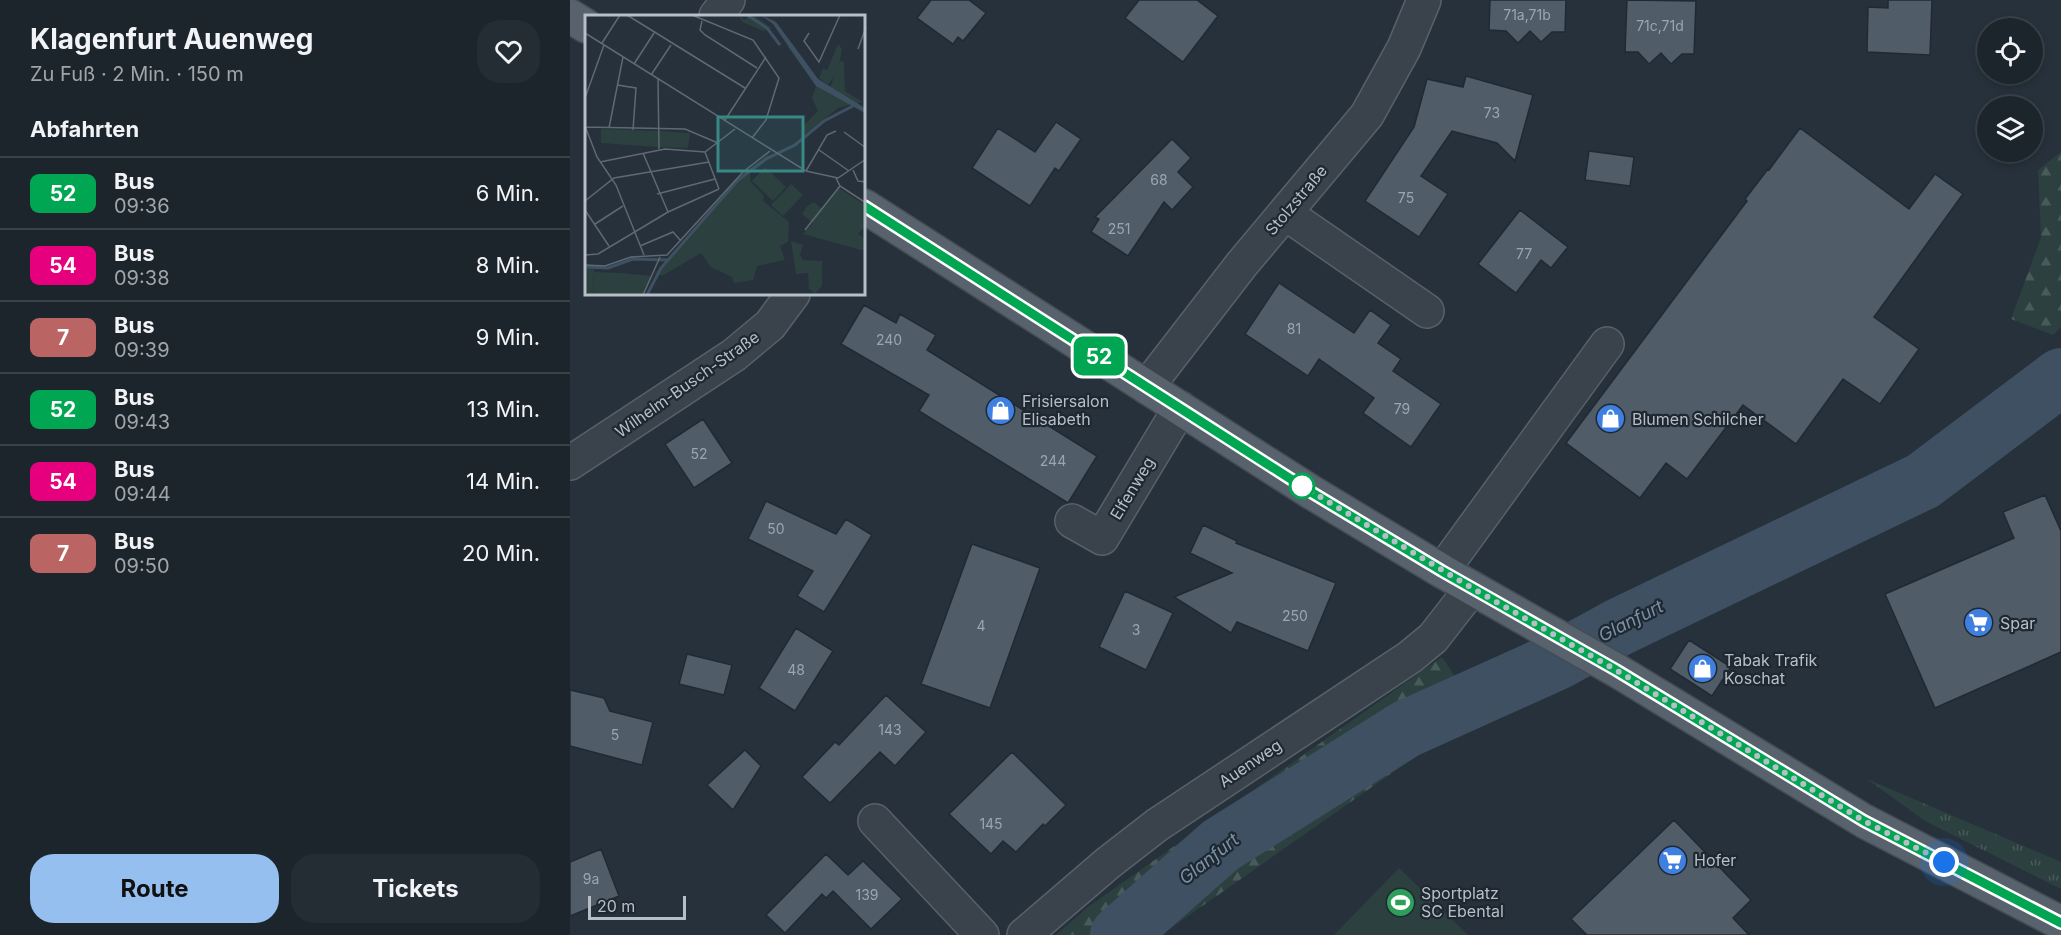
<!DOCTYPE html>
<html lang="de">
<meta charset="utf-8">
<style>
:root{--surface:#1c252c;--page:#252d34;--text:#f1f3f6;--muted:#a0a5a9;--line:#3a4248;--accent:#94bfee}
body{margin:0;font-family:Inter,sans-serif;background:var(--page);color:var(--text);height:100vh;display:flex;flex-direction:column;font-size:22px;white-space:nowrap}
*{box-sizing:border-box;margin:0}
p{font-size:20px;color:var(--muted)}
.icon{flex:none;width:33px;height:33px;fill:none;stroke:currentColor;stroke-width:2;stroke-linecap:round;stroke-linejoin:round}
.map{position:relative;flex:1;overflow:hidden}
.details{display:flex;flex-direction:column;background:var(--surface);width:570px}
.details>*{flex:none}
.badge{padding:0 12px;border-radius:9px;font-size:21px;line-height:39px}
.controls{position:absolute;left:1407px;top:18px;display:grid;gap:12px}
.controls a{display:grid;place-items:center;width:66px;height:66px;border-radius:50%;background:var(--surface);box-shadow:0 3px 9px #0003,0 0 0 2px var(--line);font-size:30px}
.scale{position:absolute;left:18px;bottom:15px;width:98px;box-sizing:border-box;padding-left:6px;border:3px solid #b6bec7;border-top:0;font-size:16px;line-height:21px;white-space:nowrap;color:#b6bec7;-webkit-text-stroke:4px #1f2831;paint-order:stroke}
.you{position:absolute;width:30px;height:30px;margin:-15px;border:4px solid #fff;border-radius:50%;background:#1a73e8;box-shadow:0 0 0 9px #1a73e833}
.map>.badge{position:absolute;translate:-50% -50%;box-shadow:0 0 0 3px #fff}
h2{padding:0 30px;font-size:22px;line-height:54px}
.round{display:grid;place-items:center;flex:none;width:63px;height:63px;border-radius:24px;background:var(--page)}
.headline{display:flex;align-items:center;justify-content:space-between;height:102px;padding:0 30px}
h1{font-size:28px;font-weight:700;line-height:45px}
.action{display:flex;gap:12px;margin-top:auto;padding:12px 30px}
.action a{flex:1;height:69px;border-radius:24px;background:var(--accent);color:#111;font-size:24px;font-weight:700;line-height:69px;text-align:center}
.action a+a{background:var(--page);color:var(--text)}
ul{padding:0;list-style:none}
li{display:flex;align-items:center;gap:18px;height:72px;padding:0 30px;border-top:2px solid var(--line)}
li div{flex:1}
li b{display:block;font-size:22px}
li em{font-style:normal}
li .badge{min-width:66px;font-weight:700;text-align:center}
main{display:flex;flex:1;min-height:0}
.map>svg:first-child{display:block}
.grass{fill:url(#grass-tufts)}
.forest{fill:url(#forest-firs)}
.park{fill:#2b403f}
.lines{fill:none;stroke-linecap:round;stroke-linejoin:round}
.river{stroke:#3e5062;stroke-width:58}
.building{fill:#505c67;stroke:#212a33;stroke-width:1.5}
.minor-casing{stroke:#58616a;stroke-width:36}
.major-casing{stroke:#434c55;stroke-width:36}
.minor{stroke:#3a434c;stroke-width:33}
.major{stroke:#58626c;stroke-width:33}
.line-casing{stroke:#fff;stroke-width:14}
.line{stroke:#00a651;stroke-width:9}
.walk{stroke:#b6bec7;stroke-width:6;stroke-dasharray:0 10.8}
.stop-dot{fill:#fff;stroke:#00a651;stroke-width:3}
.labels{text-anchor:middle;stroke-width:4.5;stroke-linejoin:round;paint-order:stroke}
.number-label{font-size:14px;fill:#9ca6af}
.street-label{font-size:16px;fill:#b6bec7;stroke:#1f2831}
.poi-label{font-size:16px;fill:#b6bec7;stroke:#1f2831;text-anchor:start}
.water-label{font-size:18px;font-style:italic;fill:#7a91a7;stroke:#1f2831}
.inset-river{fill:none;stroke:#3e5062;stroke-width:3}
.inset-road{fill:none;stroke:#606973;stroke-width:1.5}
.view{fill:#398884;fill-opacity:0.15;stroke:#398884;stroke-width:3}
.inset-edge{fill:none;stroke:#b6bec7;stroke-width:3}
</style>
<main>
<section class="details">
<div class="headline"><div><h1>Klagenfurt Auenweg</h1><p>Zu Fuß · 2 Min. · 150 m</p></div><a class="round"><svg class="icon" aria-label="heart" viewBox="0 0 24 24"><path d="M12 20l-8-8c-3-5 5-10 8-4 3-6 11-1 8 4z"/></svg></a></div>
<h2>Abfahrten</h2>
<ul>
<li><span class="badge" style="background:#00a651;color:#fff">52</span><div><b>Bus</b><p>09:36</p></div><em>6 Min.</em></li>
<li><span class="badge" style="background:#e6007e;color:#fff">54</span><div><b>Bus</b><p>09:38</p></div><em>8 Min.</em></li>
<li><span class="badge" style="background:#bb6464;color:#fff">7</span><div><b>Bus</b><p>09:39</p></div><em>9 Min.</em></li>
<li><span class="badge" style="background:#00a651;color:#fff">52</span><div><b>Bus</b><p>09:43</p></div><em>13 Min.</em></li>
<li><span class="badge" style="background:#e6007e;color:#fff">54</span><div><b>Bus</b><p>09:44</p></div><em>14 Min.</em></li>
<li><span class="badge" style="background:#bb6464;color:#fff">7</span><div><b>Bus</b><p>09:50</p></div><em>20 Min.</em></li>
</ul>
<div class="action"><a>Route</a><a>Tickets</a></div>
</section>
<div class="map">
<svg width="1491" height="935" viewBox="0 0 1491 935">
<defs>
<pattern id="grass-tufts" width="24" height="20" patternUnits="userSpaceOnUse" patternTransform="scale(1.5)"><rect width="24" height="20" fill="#2b403f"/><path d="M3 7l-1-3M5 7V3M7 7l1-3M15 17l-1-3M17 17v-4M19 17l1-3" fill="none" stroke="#485a59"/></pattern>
<pattern id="forest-firs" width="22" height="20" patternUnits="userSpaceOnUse" patternTransform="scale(1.5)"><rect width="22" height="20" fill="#2b403f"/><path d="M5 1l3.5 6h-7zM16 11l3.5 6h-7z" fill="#485a59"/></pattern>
</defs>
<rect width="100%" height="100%" fill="#26313b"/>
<path class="grass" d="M1297 779 1491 862V889L1355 821Z"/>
<path class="forest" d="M1491 152V327L1483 335 1441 319 1471 237 1468 170Z
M872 657 909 712 591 935H486L518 907Z"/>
<path class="park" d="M829 868 898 935H764Z"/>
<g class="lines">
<path class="river" d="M549 935 651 845 836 729 987 661 1049 627 1353 481 1491 377"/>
</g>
<path class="building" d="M361 0H399L416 13 393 41 388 37 383 44 347 18Z
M569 0H627L648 16 613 62 555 18Z
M920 0H996L995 32H982L971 42 960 31 948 43 936 31 919 30Z
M1057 0 1126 1 1124 54H1112L1101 64 1091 53 1079 64 1068 52H1055Z
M1318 0H1362L1360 55 1297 52 1298 7 1318 8Z
M896 76 963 95 945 161 927 143 882 131 851 176 878 194 849 237 795 201 844 127 857 79 893 87Z
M486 122 511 139 489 171 485 168 460 206 402 168 428 128 465 152Z
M1230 128 1339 209 1365 174 1393 194 1304 317 1349 349 1310 404 1273 379 1226 444 1173 405 1117 479 1096 463 1070 498 996 443 1177 201 1175 199 1198 169 1199 170Z
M602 139 621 158 608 172 623 187 602 210 594 202 558 256 521 232 529 219 525 217Z
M1019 151 1064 157 1060 186 1015 180Z
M950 210 998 247 981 268 971 260 946 293 908 264Z
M709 283 784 333 800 310 821 325 808 343 831 359 823 371 871 404 841 447 793 413 804 398 749 359 738 376 675 334Z
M294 305 326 323 330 314 366 335 357 350 527 456 498 503 349 411 359 395 271 344Z
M133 419 162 463 124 488 95 444Z
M1475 495 1491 531V652L1365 708 1315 594 1444 538 1433 512Z
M196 501 266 534 276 519 302 535 254 612 227 596 243 571 178 539Z
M633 525 667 541 666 543 766 583 738 651 667 622 661 633 604 597 662 573 620 553Z
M402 544 470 568 420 708 351 684Z
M555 591 603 613 576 670 529 647Z
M226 628 263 651 225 711 189 688Z
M1119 640 1161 667 1142 696 1100 669Z
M117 654 162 665 154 695 109 684Z
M0 690 34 698 40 711 83 722 72 765 0 746Z
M316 695 356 732 325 766 310 752 260 803 232 777 265 742 269 745Z
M175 750 191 766 163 810 137 785Z
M442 752 496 805 475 826 473 824 446 852 433 841 421 854 379 814Z
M1104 820 1181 900 1163 918 1179 935H1017L1001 919Z
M31 849 49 896 0 916V862Z
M256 854 278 875 293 861 332 899 301 929 263 891 256 898 252 894 215 933 196 915Z"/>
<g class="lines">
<defs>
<path id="minor" d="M146 16 158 0
M715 213 857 311
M577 387 672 264 797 115 834 48 854 0
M0 463 164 355 200 325 223 294
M502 521 532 538 610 408
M872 571 1037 344
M305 821 412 935
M454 935 538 863 587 825 840 657 863 638 902 588"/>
<path id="major" d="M0 16 16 26
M294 206 741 492 872 571 1046 670 1294 821 1491 923"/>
</defs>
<use href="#minor" class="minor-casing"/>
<use href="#major" class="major-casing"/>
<use href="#minor" class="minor"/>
<use href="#major" class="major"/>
</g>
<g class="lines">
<defs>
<path id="line" d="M294 206 741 492 872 571 1046 670 1294 821 1491 923"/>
</defs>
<use href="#line" class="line-casing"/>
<use href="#line" class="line"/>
<path class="walk" d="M732 486 902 588 1046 670 1294 821 1374 862"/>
</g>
<defs>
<symbol id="shop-disc" viewBox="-11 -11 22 22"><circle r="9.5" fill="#3f7fe0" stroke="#1f2831"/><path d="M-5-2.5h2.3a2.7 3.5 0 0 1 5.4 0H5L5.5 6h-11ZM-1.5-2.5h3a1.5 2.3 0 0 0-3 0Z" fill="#fff"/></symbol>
<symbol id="supermarket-disc" viewBox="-11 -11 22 22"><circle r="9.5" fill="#3f7fe0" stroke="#1f2831"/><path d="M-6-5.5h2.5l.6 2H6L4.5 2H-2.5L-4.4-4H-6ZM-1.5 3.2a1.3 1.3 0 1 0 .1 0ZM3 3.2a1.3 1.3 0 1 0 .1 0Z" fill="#fff"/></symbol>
<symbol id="stadium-disc" viewBox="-11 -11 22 22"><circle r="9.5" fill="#2e9e5b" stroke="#1f2831"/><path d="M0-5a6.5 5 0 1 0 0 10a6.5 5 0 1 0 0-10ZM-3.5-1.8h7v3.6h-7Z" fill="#fff"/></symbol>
</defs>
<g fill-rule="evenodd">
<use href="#shop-disc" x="414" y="394" width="33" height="33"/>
<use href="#shop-disc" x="1024" y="402" width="33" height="33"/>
<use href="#supermarket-disc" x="1392" y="606" width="33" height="33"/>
<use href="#shop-disc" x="1116" y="652" width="33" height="33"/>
<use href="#supermarket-disc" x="1086" y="844" width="33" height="33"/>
<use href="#stadium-disc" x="814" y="886" width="33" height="33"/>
</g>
<circle class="stop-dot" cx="732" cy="486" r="12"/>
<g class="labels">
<g class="number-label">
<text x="957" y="20">71a,71b</text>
<text x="1090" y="31">71c,71d</text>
<text x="922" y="118">73</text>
<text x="589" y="185">68</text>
<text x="836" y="203">75</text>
<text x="549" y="234">251</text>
<text x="954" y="259">77</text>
<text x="724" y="334">81</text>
<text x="319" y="345">240</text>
<text x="832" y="414">79</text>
<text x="129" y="459">52</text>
<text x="483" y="466">244</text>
<text x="206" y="534">50</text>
<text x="725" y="621">250</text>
<text x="411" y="631">4</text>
<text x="566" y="635">3</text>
<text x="226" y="675">48</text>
<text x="320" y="735">143</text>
<text x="45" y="740">5</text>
<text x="421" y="829">145</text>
<text x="21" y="884">9a</text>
<text x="297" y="900">139</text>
</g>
<g class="street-label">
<text transform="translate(726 200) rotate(-50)" y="6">Stolzstraße</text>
<text transform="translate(117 384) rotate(-35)" y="6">Wilhelm-Busch-Straße</text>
<text transform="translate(562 488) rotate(-59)" y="6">Elfenweg</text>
<text transform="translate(680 763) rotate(-34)" y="6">Auenweg</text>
</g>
<g class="poi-label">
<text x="452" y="407">Frisiersalon<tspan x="452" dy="18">Elisabeth</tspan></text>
<text x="1062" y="425">Blumen Schilcher</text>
<text x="1430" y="629">Spar</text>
<text x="1154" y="666">Tabak Trafik<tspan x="1154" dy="18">Koschat</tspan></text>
<text x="1124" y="866">Hofer</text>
<text x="851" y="899">Sportplatz<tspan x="851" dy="18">SC Ebental</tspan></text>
</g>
<g class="water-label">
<text transform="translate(1061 621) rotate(-27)" y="6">Glanfurt</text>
<text transform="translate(639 859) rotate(-38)" y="6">Glanfurt</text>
</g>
</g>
<g transform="translate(15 15)">
<rect width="280" height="280" fill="#26313b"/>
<path d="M253 29 257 34 253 56 243 70 234 63 238 53 242 55ZM74 116 105 118 103 133 74 132Z" fill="#2b403f"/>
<path d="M154 0 159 5 167 0 187 13 178 16 157 7ZM207 28 233 64 245 73 255 46 259 47 260 76 278 87 253 93 218 121 217 112 233 96 227 83 231 71 202 31ZM183 140 185 143 165 157V166L179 181 178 186 204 207 203 227 195 231 200 245 172 251 168 265 149 268 147 262 126 252 116 238 77 261 70 258 157 159ZM254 173 280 190V211L273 219 280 224V236L218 219 228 208 217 199 222 191 229 187 237 194ZM206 226 218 230 215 240 218 245 237 246V271L230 279 224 274 223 258 211 259Z" fill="#2b403f"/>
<path d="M16 114 73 116V132L16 128ZM180 152 201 172 188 186 167 166ZM206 169 218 180 198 201 186 190ZM9 257 36 258 67 261 58 280H8Z" fill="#2b403f"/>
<path d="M0 254H9L8 280 0 277Z" fill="#2b403f"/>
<path d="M176 0 191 7 233 64 280 93V98L231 71 188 9Z" fill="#3e5062"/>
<path class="inset-river" d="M162 0 182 13 195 30M0 252 23 253 48 244 83 245M62 280 76 253 153 165 181 144 210 130 239 106 268 91"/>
<path class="inset-road" d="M42 0 160 73M107 0 168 25 194 63 181 105 167 123M117 6 115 15 120 20 172 53M0 18 221 156 253 163 281 144M224 18 219 26 234 47 255 0M17 28 35 0M273 34 281 12M49 49 69 18M66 60 86 30M73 64 74 134M32 70 51 73 48 115M0 83 19 30M140 105 181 42M0 111 12 142 31 170 59 240M0 112 100 114 133 128M24 113 38 42M259 117 281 133M234 135 264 156M120 137 134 174M58 138 83 197M15 147 80 134 120 137 150 114M268 155 273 166 281 167M221 156 242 120 251 116M251 163 255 171 281 188M72 179 130 164M0 186 29 163 124 147M0 195 24 231M10 209 38 191M220 215 255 171M55 231 88 217 96 226M0 240 13 239 83 197 134 174M0 250 20 251 46 242 82 240 158 157 185 136M58 280 75 242"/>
<path class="view" d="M133 102H218V156H133Z"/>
<rect width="280" height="280" class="inset-edge"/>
</g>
</svg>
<div class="controls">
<a><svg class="icon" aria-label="locate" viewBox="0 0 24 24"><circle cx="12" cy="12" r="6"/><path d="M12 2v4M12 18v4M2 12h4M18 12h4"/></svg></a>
<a><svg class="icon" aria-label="layers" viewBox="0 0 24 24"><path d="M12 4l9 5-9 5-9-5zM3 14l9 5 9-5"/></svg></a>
</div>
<div class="scale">20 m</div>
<div class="you" style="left:1374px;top:862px"></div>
<b class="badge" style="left:529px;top:356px;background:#00a651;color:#fff">52</b>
</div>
</main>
